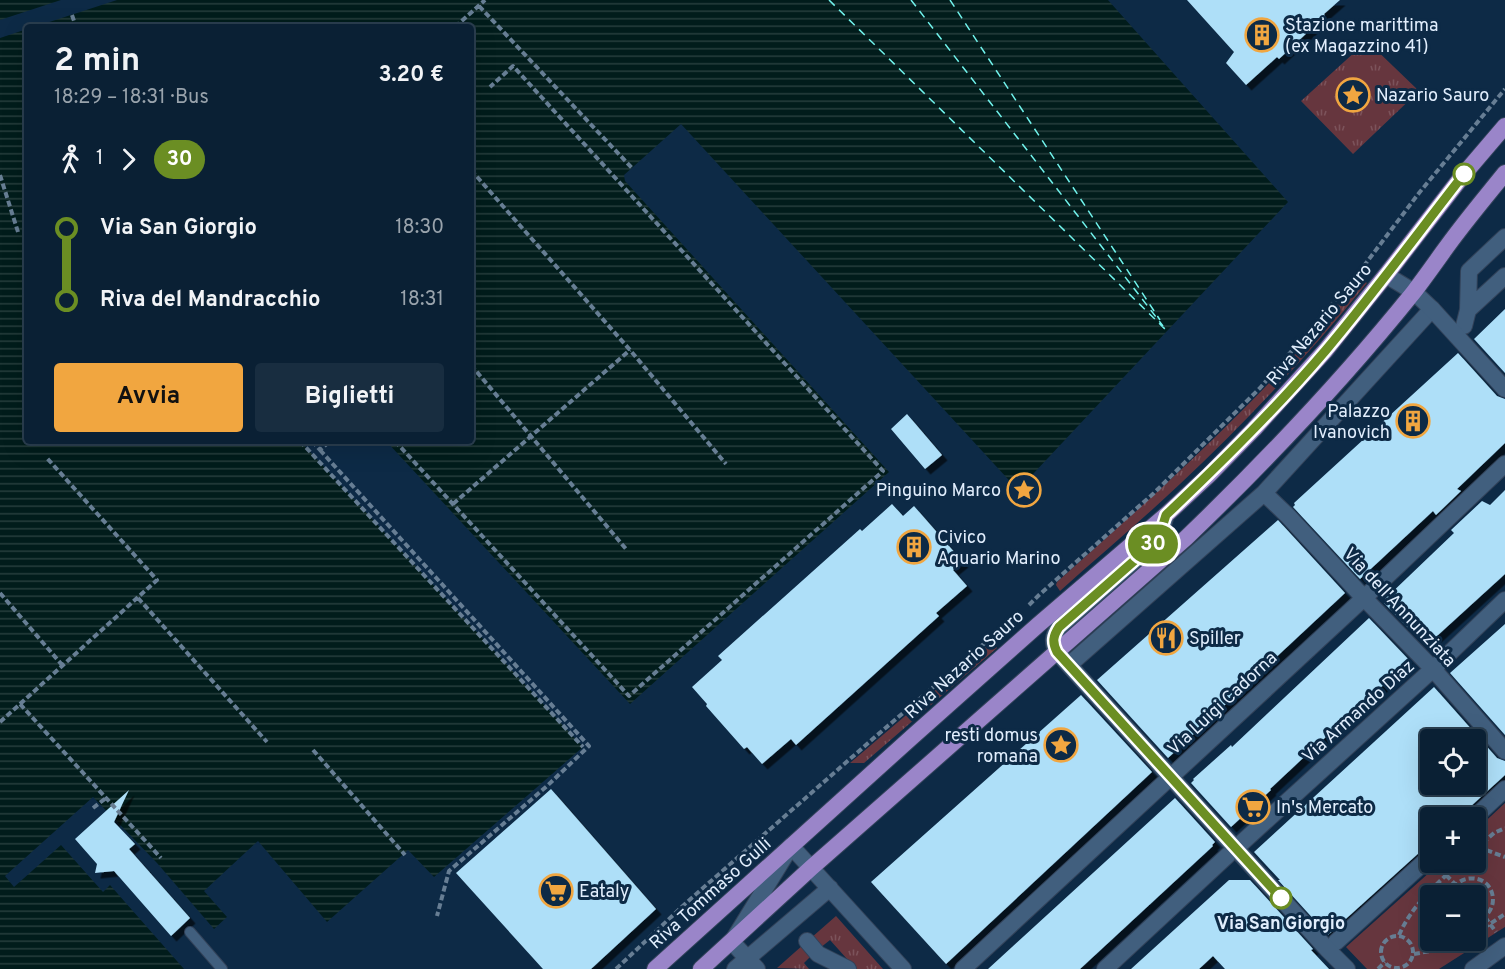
<!DOCTYPE html>
<html lang="it">
<meta charset="utf-8">
<style>
:root{--surface:#0a2034;--page:#182d40;--text:#f1f3f6;--muted:#99a3ac;--line:#2a3e4f;--accent:#f1a640}
body{margin:0;font-family:Overpass,sans-serif;background:var(--page);color:var(--text);height:100vh;display:flex;flex-direction:column;font-size:22px;white-space:nowrap}
*{box-sizing:border-box;margin:0}
p{font-size:20px;color:var(--muted)}
.icon{flex:none;width:33px;height:33px;fill:none;stroke:currentColor;stroke-width:2;stroke-linecap:round;stroke-linejoin:round}
.map{position:relative;flex:1;overflow:hidden}
.sheet{position:absolute;left:24px;top:24px;width:450px;height:420px;display:flex;flex-direction:column;background:var(--surface);border-radius:6px;box-shadow:0 6px 24px #0002,0 0 0 2px var(--line)}
.sheet>*{flex:none}
.badge{padding:0 12px;border-radius:20px;font-size:21px;line-height:39px}
.fabs{position:absolute;left:1420px;top:729px;display:grid;gap:12px}
.fabs a{display:grid;place-items:center;width:66px;height:66px;border-radius:6px;background:var(--surface);box-shadow:0 6px 24px #0002,0 0 0 2px var(--line);font-size:30px}
.map>.badge{position:absolute;translate:-50% -50%;box-shadow:0 0 0 3px #fff}
.legs{display:flex;align-items:center;gap:9px;height:66px;padding:0 30px;font-size:20px}
.legs p{margin-inline-start:auto}
.overview{display:flex;align-items:center;justify-content:space-between;height:102px;padding:0 30px}
h1{font-size:33px;font-weight:700;line-height:45px}
.button{display:flex;gap:12px;margin-top:auto;padding:12px 30px}
.button a{flex:1;height:69px;border-radius:6px;background:var(--accent);color:#111;font-size:24px;font-weight:700;line-height:69px;text-align:center}
.button a+a{background:var(--page);color:var(--text)}
ul{padding:0 30px;list-style:none}
li{display:flex;align-items:center;gap:21px;height:72px;font-size:22px}
li i{display:grid;place-items:center;width:9px;height:100%;margin:0 8px;background:currentColor}
li i::after{content:'';width:15px;height:15px;margin:-8px;border:4px solid;border-radius:50%;background:var(--surface)}
li p{margin-inline-start:auto}
li:first-child i{background:linear-gradient(#0000 50%,currentColor 0)}
li:last-child i{background:linear-gradient(currentColor 50%,#0000 0)}
.map>svg:first-child{display:block}
.grass{fill:url(#grass-tufts)}
.park{fill:#66363e;fill-rule:evenodd}
.water{fill:url(#water-rules)}
.lines{fill:none;stroke-linecap:round;stroke-linejoin:round}
.ferry{stroke:#71f3ec;stroke-width:1.5;stroke-dasharray:8 6;stroke-linecap:butt}
.building{fill:#aedff8;fill-rule:evenodd;filter:url(#shadow)}
.service-casing{stroke:#324259;stroke-width:12}
.pedestrian-casing{stroke:#324259;stroke-width:18}
.minor-casing{stroke:#324259;stroke-width:18}
.tertiary-casing{stroke:#324259;stroke-width:18}
.primary-casing{stroke:#324259;stroke-width:18}
.path{stroke:#677e94;stroke-width:4;stroke-dasharray:6 3;stroke-linecap:butt}
.service{stroke:#415f7e;stroke-width:10}
.pedestrian{stroke:#415f7e;stroke-width:16}
.minor{stroke:#415f7e;stroke-width:16}
.tertiary{stroke:#415f7e;stroke-width:16}
.primary{stroke:#9a85c9;stroke-width:16}
.line-1-casing{stroke:#fff;stroke-width:14}
.line-1{stroke:#6b8e23;stroke-width:9}
.stop-1-dot{fill:#fff;stroke:#6b8e23;stroke-width:3}
.labels{text-anchor:middle;stroke-width:6;stroke-linejoin:round;paint-order:stroke}
.poi-label{font-size:18px;fill:#e1eefd;stroke:#0d2a46;text-anchor:start}
.street-label{font-size:18px;fill:#e1eefd;stroke:#0d2a46}
.stop-label{font-size:18px;font-weight:bold;fill:#e1eefd;stroke:#0d2a46}
</style>
<div class="map">
<svg width="1505" height="969" viewBox="0 0 1505 969">
<defs>
<pattern id="grass-tufts" width="24" height="20" patternUnits="userSpaceOnUse" patternTransform="scale(1.5)"><rect width="24" height="20" fill="#66363e"/><path d="M3 7l-1-3M5 7V3M7 7l1-3M15 17l-1-3M17 17v-4M19 17l1-3" fill="none" stroke="#7c535b"/></pattern>
<pattern id="water-rules" width="6" height="5" patternUnits="userSpaceOnUse" patternTransform="scale(1.5)"><rect width="6" height="5" fill="#011c1b"/><path d="M0 2.5h6" fill="none" stroke="#263d3d"/></pattern>
<filter id="shadow"><feDropShadow dx="5.5" dy="5.5" stdDeviation="0" flood-color="#0009"/></filter>
</defs>
<rect width="100%" height="100%" fill="#0d2a46"/>
<path class="grass" d="M1367 41 1419 91 1353 154 1301 101Z
M1360 278 1367 283C1309 354 1247 422 1180 484 1141 521 1100 555 1060 591L1056 585 1057 582C1130 517 1203 452 1270 382 1301 349 1330 312 1360 278Z
M993 641 997 648 864 763H850Z
M836 916 883 969H856L830 940 820 948 811 938Z
M803 945 812 955 804 963 809 969 777 968Z"/>
<path class="park" d="M1505 803V927L1439 969H1367L1346 947 1440 863 1476 862V830ZM1431 896H1476V940H1431Z"/>
<path class="water" d="M0 0H61L0 20Z
M117 0H1108L1288 202 1018 490 681 124 624 175 625 181 889 472 630 704 386 441H471V27H34Z
M27 29V441H300L583 747 434 877 408 850 327 922 258 841 204 891 227 917 214 929 157 863 93 797 5 876 14 887 61 845 103 892 110 885 184 969H0V38Z"/>
<g class="lines">
<path class="ferry" d="M829 0 1167 331
M911 0 1163 326
M950 0 1160 320"/>
</g>
<path class="building" d="M1187 0H1340L1324 14 1325 16 1279 59 1277 57 1246 85 1226 63 1234 52Z
M1505 309V373L1474 339Z
M1458 353 1497 396 1505 399V443L1457 489 1461 491 1436 515 1433 511 1360 579 1293 507 1295 505 1294 503Z
M907 414 942 455 925 469 891 429Z
M1505 490V574L1426 646 1384 603 1386 601 1385 599 1454 533 1451 530 1482 501 1490 505Z
M892 504 903 516 914 506 963 562 953 570 967 586 936 613 939 616 796 745 791 739 762 764 747 747 744 749 706 706 707 704 692 687 722 660 718 656 860 529 862 531Z
M1278 520 1345 593 1168 758 1097 680Z
M1369 618 1410 661 1317 745 1270 789 1271 790 1231 827 1191 783 1194 780 1193 779 1231 745 1232 747Z
M1505 624V735L1450 673Z
M1434 687 1497 758 1505 761V775L1458 818H1431V842L1328 935 1278 880H1280L1254 852ZM1431 740H1476V784H1431Z
M1081 695 1152 772 946 964 871 882Z
M551 789 656 909 591 969H543L456 873Z
M129 790 114 822 135 844 129 849 190 918 171 936 114 871 95 873 97 864 75 839Z
M1175 798 1215 842 1212 845 1213 846 1080 969H988Z
M1229 880H1250L1313 949 1311 950 1329 969H1225L1213 956 1199 969H1131Z"/>
<g class="lines">
<defs>
<path id="service" d="M190 932 222 969"/>
<path id="pedestrian" d="M1505 237 1469 271 1468 310 1505 276
M1464 326 1468 310
M1474 818 1505 789
M807 941 818 954 848 969
M1336 942 1431 856
M1105 969 1228 855
M1473 969 1505 946"/>
<path id="minor" d="M1264 493 1288 516 1364 598 1433 669 1505 751
M1166 515 1160 534 1151 546 1059 627C1053 636 1052 642 1057 652L1328 950 1347 969
M1069 665 1264 493 1432 309
M1236 848 1433 669 1505 600
M735 969 830 888
M757 969 732 942 791 846 903 969
M963 969 1364 598 1505 464"/>
<path id="tertiary" d="M1386 275 1414 292 1432 309 1505 389"/>
<path id="primary" d="M655 969 912 737 1038 625 1166 515 1209 475 1254 429 1325 351 1386 275 1464 174 1505 126
M701 969 811 868 1186 538C1266 461 1343 380 1413 293 1423 280 1433 266 1443 252 1462 225 1484 199 1505 173"/>
</defs>
<use href="#service" class="service-casing"/>
<use href="#pedestrian" class="pedestrian-casing"/>
<use href="#minor" class="minor-casing"/>
<use href="#tertiary" class="tertiary-casing"/>
<use href="#primary" class="primary-casing"/>
<path class="path" d="M479 6 632 168
M72 15 76 27
M455 27 485 0
M471 170 630 350 726 464
M0 175 18 232
M471 365 626 549
M300 441 583 747
M312 441 320 450 330 441
M395 441 629 696 883 471 513 66 490 87
M320 450 589 746 547 786 449 871 437 916
M453 504 630 350
M0 593 63 666
M138 598 267 742
M1029 605 1039 595 1154 493 1260 388 1357 275 1419 193 1505 89
M20 704 157 580 46 457
M0 722 20 704 161 858
M313 750 405 855
M93 808 106 798
M1478 847 1505 857
M1476 849 1494 833 1505 828
M1446 875 1456 885
M1450 896C1452 888 1458 881 1466 879 1495 873 1504 912 1476 921
M1485 917 1496 932
M1476 933 1505 914
M1399 935C1412 905 1437 884 1460 862
M1381 952a16 16 0 1 1 32 0a16 16 0 1 1-32 0Z
M1414 954 1436 950 1462 940
M616 969 686 903 875 737 1021 612
M1378 969 1385 962"/>
<use href="#service" class="service"/>
<use href="#pedestrian" class="pedestrian"/>
<use href="#minor" class="minor"/>
<use href="#tertiary" class="tertiary"/>
<use href="#primary" class="primary"/>
</g>
<g class="lines">
<defs>
<path id="line-1" d="M1281 898 1057 652C1052 642 1053 636 1059 627L1151 546 1160 534 1166 515C1222 462 1276 409 1326 350 1374 293 1418 233 1464 174"/>
</defs>
<use href="#line-1" class="line-1-casing"/>
<use href="#line-1" class="line-1"/>
</g>
<defs>
<symbol id="building-ring" viewBox="-11 -11 22 22"><circle r="9.5" fill="#0d2a46" stroke="#f1a640" stroke-width="1.5"/><path d="M-4-6H4V6H1V3H-1V6H-4ZM-2.5-4.3h1.7v1.8h-1.7ZM.8-4.3h1.7v1.8H.8ZM-2.5-1h1.7V.8h-1.7ZM.8-1h1.7V.8H.8Z" fill="#f1a640"/></symbol>
<symbol id="sight-ring" viewBox="-11 -11 22 22"><circle r="9.5" fill="#0d2a46" stroke="#f1a640" stroke-width="1.5"/><path d="M0-6L1.8-2.2L6-1.7L2.9 1.2L3.7 5.4L0 3.3L-3.7 5.4L-2.9 1.2L-6-1.7L-1.8-2.2Z" fill="#f1a640"/></symbol>
<symbol id="restaurant-ring" viewBox="-11 -11 22 22"><circle r="9.5" fill="#0d2a46" stroke="#f1a640" stroke-width="1.5"/><path d="M-5-6h1v4h1v-4h1v4h1v-4h1v5L-1.5 .5V6h-2V.5L-5-1ZM5-6V6H3V1.5H1.5Q1.5-4 5-6Z" fill="#f1a640"/></symbol>
<symbol id="supermarket-ring" viewBox="-11 -11 22 22"><circle r="9.5" fill="#0d2a46" stroke="#f1a640" stroke-width="1.5"/><path d="M-6-5.5h2.5l.6 2H6L4.5 2H-2.5L-4.4-4H-6ZM-1.5 3.2a1.3 1.3 0 1 0 .1 0ZM3 3.2a1.3 1.3 0 1 0 .1 0Z" fill="#f1a640"/></symbol>
</defs>
<g fill-rule="evenodd">
<use href="#building-ring" x="1243" y="16" width="38" height="38"/>
<use href="#sight-ring" x="1334" y="76" width="38" height="38"/>
<use href="#building-ring" x="1394" y="402" width="38" height="38"/>
<use href="#sight-ring" x="1005" y="471" width="38" height="38"/>
<use href="#building-ring" x="895" y="528" width="38" height="38"/>
<use href="#restaurant-ring" x="1147" y="619" width="38" height="38"/>
<use href="#sight-ring" x="1042" y="726" width="38" height="38"/>
<use href="#supermarket-ring" x="1234" y="788" width="38" height="38"/>
<use href="#supermarket-ring" x="537" y="872" width="38" height="38"/>
</g>
<g class="stop-1-dot">
<circle cx="1464" cy="174" r="10"/>
<circle cx="1281" cy="898" r="10"/>
</g>
<g class="labels">
<g class="poi-label">
<text x="1285" y="31">Stazione marittima<tspan x="1285" dy="21">(ex Magazzino 41)</tspan></text>
<text x="1376" y="101">Nazario Sauro</text>
<text x="1390" y="417" text-anchor="end">Palazzo<tspan x="1390" dy="21">Ivanovich</tspan></text>
<text x="1001" y="496" text-anchor="end">Pinguino Marco</text>
<text x="937" y="543">Civico<tspan x="937" dy="21">Aquario Marino</tspan></text>
<text x="1189" y="644">Spiller</text>
<text x="1038" y="741" text-anchor="end">resti domus<tspan x="1038" dy="21">romana</tspan></text>
<text x="1276" y="813">In's Mercato</text>
<text x="579" y="897">Eataly</text>
</g>
<g class="street-label">
<text transform="translate(1319 324) rotate(-50)" y="6">Riva Nazario Sauro</text>
<text transform="translate(1400 607) rotate(47)" y="6">Via dell'Annunziata</text>
<text transform="translate(964 664) rotate(-42)" y="6">Riva Nazario Sauro</text>
<text transform="translate(1222 703) rotate(-43)" y="6">Via Luigi Cadorna</text>
<text transform="translate(1358 711) rotate(-42)" y="6">Via Armando Diaz</text>
<text transform="translate(710 893) rotate(-42)" y="6">Riva Tommaso Gulli</text>
</g>
<g class="stop-label">
<text x="1281" y="929">Via San Giorgio</text>
</g>
</g>
</svg>
<div class="fabs">
<a><svg class="icon" aria-label="locate" viewBox="0 0 24 24"><circle cx="12" cy="12" r="6"/><path d="M12 2v4M12 18v4M2 12h4M18 12h4"/></svg></a>
<a>+</a>
<a>−</a>
</div>
<b class="badge" style="left:1153px;top:544px;background:#6b8e23;color:#fff">30</b>
<section class="sheet">
<div class="overview"><div><h1>2 min</h1><p>18:29 – 18:31 · Bus</p></div><b>3.20 €</b></div>
<div class="legs"><svg class="icon" aria-label="walk" viewBox="0 0 24 24"><circle cx="13" cy="4" r="2"/><path d="M13 8l-2 6 4 7M11 14l-3 7M7 12l3-4h3l4 4"/></svg>1<svg class="icon" aria-label="forward" viewBox="0 0 24 24"><path d="M9 5l7 7-7 7"/></svg><b class="badge" style="background:#6b8e23;color:#fff">30</b></div>
<ul>
<li><i style="color:#6b8e23"></i><b>Via San Giorgio</b><p>18:30</p></li>
<li><i style="color:#6b8e23"></i><b>Riva del Mandracchio</b><p>18:31</p></li>
</ul>
<div class="button"><a>Avvia</a><a>Biglietti</a></div>
</section>
</div>
